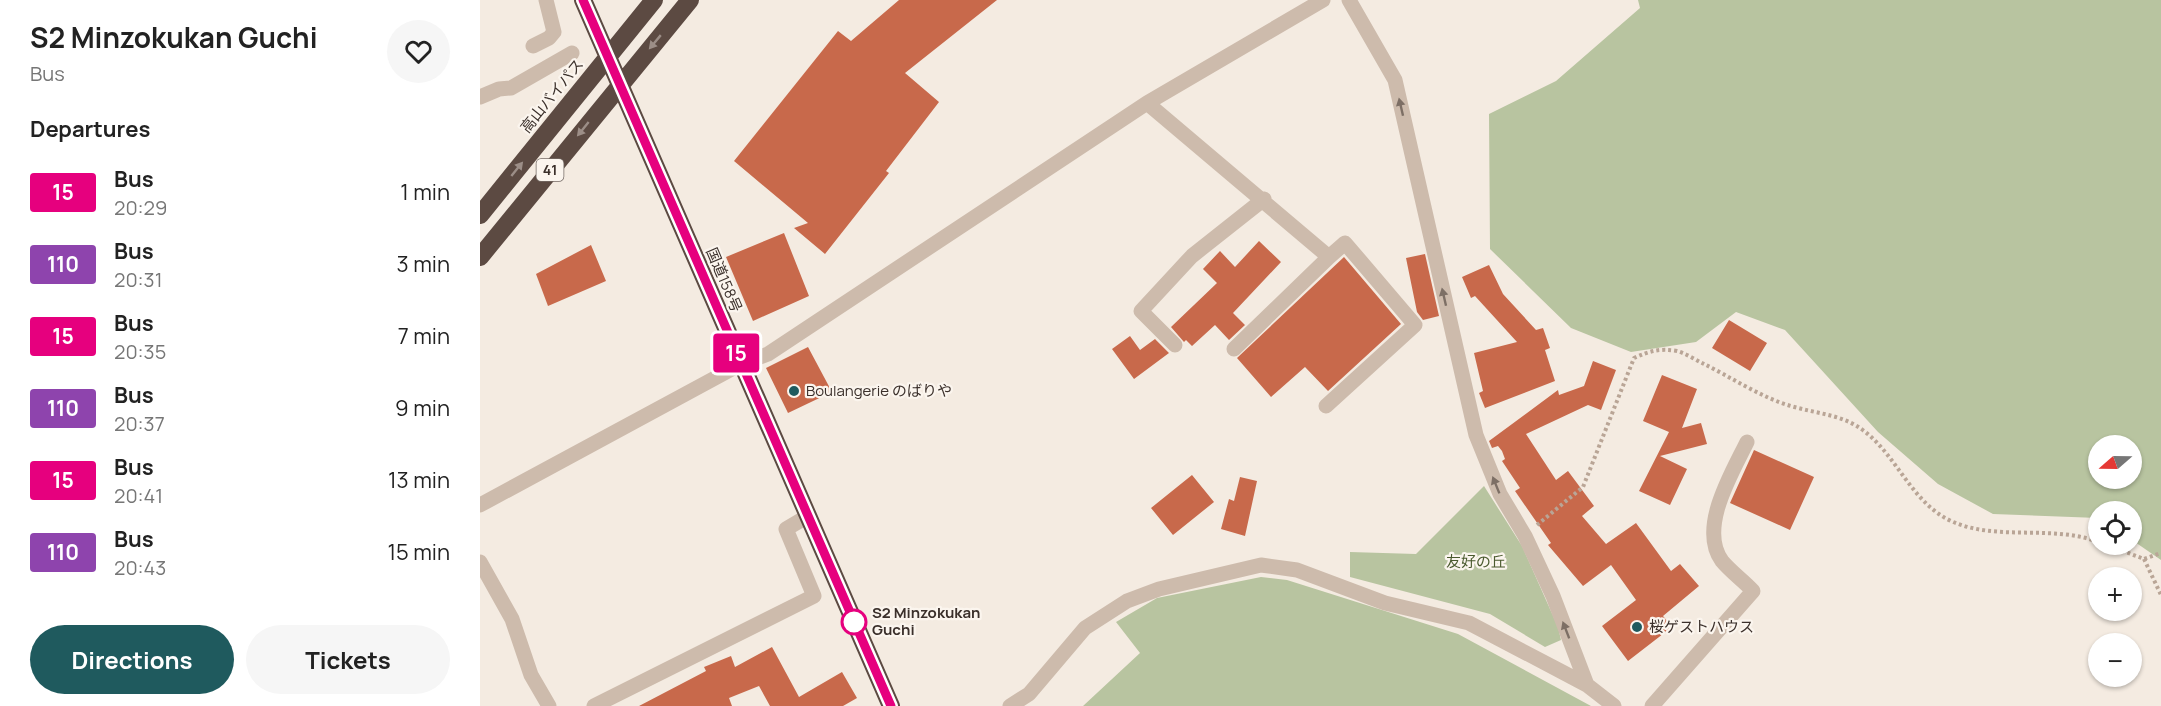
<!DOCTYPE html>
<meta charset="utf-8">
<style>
:root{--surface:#fff;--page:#f6f6f6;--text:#222;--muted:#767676;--accent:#1f5a5e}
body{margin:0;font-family:Manrope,"Noto Sans JP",sans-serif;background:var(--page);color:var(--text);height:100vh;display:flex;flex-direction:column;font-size:22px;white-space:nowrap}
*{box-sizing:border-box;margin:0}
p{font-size:20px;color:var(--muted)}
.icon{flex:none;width:33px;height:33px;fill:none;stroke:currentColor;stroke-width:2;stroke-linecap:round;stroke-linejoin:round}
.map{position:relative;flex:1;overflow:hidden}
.panel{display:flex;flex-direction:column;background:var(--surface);width:480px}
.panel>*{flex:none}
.badge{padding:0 12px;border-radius:4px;font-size:21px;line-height:39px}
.needle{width:39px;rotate:250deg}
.controls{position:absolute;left:1608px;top:435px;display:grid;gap:12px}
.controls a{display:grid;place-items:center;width:54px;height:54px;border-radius:50%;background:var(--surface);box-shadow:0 2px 4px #0004;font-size:30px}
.map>.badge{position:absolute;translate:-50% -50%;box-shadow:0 0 0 3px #fff}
h2{padding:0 30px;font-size:22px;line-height:54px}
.round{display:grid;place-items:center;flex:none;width:63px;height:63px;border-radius:32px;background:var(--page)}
.head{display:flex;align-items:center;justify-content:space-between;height:102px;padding:0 30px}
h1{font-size:28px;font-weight:700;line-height:45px}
.button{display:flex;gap:12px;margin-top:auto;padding:12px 30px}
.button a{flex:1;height:69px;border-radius:36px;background:var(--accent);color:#fff;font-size:24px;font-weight:700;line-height:69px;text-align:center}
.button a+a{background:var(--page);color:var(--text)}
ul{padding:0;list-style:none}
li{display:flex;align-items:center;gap:18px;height:72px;padding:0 30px}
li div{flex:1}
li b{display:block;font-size:22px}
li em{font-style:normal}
li .badge{min-width:66px;font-weight:700;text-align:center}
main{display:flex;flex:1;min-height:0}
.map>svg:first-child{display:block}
.green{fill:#b8c4a0;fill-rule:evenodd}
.building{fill:#c8694b}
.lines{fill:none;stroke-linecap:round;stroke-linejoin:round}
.path{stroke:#b9a596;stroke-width:4;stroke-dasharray:3 3;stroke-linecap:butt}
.minor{stroke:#cdbbac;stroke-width:15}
.highway{stroke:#5c4a42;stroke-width:18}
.oneway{fill:#9c8e87}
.oneway2{fill:#7d6f65}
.line-casing{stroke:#fff;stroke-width:14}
.line{stroke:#e6007e;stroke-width:9}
.poi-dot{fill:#1f5a5e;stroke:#fbf5ee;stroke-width:2}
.stop-dot{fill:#fff;stroke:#e6007e;stroke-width:3}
.labels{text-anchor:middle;stroke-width:4.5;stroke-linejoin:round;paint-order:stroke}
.shield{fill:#fbf5ee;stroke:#756b66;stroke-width:1.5}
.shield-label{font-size:14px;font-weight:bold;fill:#3b302b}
.street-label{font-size:15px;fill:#3b302b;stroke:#fbf5ee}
.poi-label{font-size:15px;fill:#3b302b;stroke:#fbf5ee;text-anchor:start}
.park-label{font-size:15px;fill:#4a5a2e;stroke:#fbf5ee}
.stop-label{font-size:15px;font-weight:bold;fill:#3b302b;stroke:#fbf5ee;text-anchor:start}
</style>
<main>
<section class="panel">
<div class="head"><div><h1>S2 Minzokukan Guchi</h1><p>Bus</p></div><a class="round"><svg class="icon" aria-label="heart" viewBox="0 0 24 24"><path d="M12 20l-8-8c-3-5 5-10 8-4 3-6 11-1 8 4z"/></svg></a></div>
<h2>Departures</h2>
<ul>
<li><span class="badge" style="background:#e6007e;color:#fff">15</span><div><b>Bus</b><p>20:29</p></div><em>1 min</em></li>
<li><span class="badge" style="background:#8e44ad;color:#fff">110</span><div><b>Bus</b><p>20:31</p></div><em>3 min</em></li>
<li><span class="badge" style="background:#e6007e;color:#fff">15</span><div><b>Bus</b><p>20:35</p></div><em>7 min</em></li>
<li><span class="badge" style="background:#8e44ad;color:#fff">110</span><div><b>Bus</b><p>20:37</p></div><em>9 min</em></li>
<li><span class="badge" style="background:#e6007e;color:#fff">15</span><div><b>Bus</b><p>20:41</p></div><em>13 min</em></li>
<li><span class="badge" style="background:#8e44ad;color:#fff">110</span><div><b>Bus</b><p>20:43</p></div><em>15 min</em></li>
</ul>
<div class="button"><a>Directions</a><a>Tickets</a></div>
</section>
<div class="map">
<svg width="1681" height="706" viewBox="0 0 1681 706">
<rect width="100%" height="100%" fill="#f4ebe1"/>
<path class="green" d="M1158 0H1681V560L1652 540V512H1618V518L1513 514 1458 484 1398 432 1305 330 1256 312 1216 342 1151 352 1091 328 1010 249 1009 114 1076 81 1160 8ZM1618 446H1652V478H1618Z
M1004 486 1042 546 1078 627 1081 640 1065 647 1010 614 870 577V552L936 554Z
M781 577 807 580 978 634 1111 706H603L660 653 636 622 677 598Z"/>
<path class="building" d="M419 0H517L425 73 459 102 406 171 409 173 345 254 314 228 328 223 254 161 358 31 371 41Z
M304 233 329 296 273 321 246 257Z
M779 241 801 262 753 313 765 325 749 340 735 325 712 346 706 340 704 342 691 327 737 283 723 269 740 251 755 267Z
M111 245 126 281 68 306 56 274Z
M945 254 959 316 943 320 937 312 926 258Z
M864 257 921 324 848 391 825 367 791 397 757 358Z
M1009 265 1023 294 1056 330 1063 328 1070 348 1065 350 1075 381 1005 408 999 393 1003 391 994 353 1037 342 995 296 991 298 982 277Z
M1249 320 1287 343 1270 371 1232 348Z
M650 336 660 350 675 339 689 353 654 379 632 349Z
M328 347 352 392 308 413 286 368Z
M1113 361 1136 370 1121 410 1108 405 1046 434 1076 480 1088 471 1114 506 1102 516 1126 544 1156 523 1191 571 1200 564 1219 586 1183 616 1192 627 1148 661 1122 626 1156 600 1131 565 1103 586 1068 545 1071 543 1035 491 1040 488 1022 461 1025 459 1022 451 1018 446 1012 448 1009 441 1078 390 1079 395 1104 386Z
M1182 375 1217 389 1202 428 1221 423 1227 444 1180 456 1207 469 1190 505 1159 491 1189 432 1163 421Z
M1274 450 1334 477 1310 530 1250 503Z
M712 475 734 502 693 535 671 508Z
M760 477 777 481 765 536 741 529 749 499 754 501Z
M292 647 319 697 362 672 377 698 363 706H290L279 686 249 698 252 706H159L226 671 224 667 251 656 255 667Z"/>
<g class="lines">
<path class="path" d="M1057 525 1103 487 1154 358C1169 351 1180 348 1197 351 1205 353 1214 359 1222 363 1249 376 1282 398 1311 406 1337 414 1362 414 1384 431 1418 457 1431 502 1471 521 1517 542 1572 524 1618 542
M1625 544 1664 559 1681 553
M1664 559 1681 595"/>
<path class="minor" d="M869 0 915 80 996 435 1020 494 1045 536 1073 596 1107 685
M53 46 69 38 74 32 66 0
M0 97 19 89 31 88 92 53
M667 103 849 257 754 349
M695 345 661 311 712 256 784 199
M846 406 935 325 865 243 849 257
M0 505 261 364 288 354 667 103 843 0
M0 562 32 619 51 675 69 706
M114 706 334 596 306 529 328 516
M530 706 549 694 605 628 647 601 679 589 781 565 817 570 905 603 989 623 1107 685 1134 706
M1172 706 1273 591C1264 581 1251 572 1242 561 1218 528 1252 473 1267 442"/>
<path class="highway" d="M103 0 411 706
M0 215 174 0
M0 257 210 0"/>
</g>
<defs><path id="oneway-solid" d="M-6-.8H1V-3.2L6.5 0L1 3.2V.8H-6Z" transform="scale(1.5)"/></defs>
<g class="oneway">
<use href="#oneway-solid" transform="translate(175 42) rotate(130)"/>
<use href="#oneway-solid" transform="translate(103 129) rotate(129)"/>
<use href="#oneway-solid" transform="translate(37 169) rotate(-51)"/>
</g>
<g class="oneway2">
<use href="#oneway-solid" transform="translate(921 107) rotate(-103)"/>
<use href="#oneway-solid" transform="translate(964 297) rotate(-103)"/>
<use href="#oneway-solid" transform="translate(1016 485) rotate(-112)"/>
<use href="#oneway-solid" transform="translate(1086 630) rotate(-111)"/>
</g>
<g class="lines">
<defs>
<path id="line" d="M103 0 411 706"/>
</defs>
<use href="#line" class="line-casing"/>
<use href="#line" class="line"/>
</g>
<g class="poi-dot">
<circle cx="314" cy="391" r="6"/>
<circle cx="1157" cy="627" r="6"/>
</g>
<circle class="stop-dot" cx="374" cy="622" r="12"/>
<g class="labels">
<rect class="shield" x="56.5" y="159" width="27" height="22" rx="4.5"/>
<g class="shield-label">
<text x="70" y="175">41</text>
</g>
<g class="street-label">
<text transform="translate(72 96) rotate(-51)" y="5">高山バイパス</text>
<text transform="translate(244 280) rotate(67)" y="5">国道158号</text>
</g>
<g class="poi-label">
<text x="326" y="396">Boulangerie のばりや</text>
<text x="1169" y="632">桜ゲストハウス</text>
</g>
<g class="park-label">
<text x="996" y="567">友好の丘</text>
</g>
<g class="stop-label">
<text x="392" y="618">S2 Minzokukan<tspan x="392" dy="17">Guchi</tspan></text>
</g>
</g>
</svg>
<div class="controls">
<a><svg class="needle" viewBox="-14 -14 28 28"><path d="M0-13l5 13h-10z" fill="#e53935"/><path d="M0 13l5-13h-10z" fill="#767676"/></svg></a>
<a><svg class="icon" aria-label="locate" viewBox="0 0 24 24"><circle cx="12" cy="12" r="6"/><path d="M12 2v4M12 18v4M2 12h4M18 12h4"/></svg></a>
<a>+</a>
<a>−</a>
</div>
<b class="badge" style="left:256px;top:353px;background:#e6007e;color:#fff">15</b>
</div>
</main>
